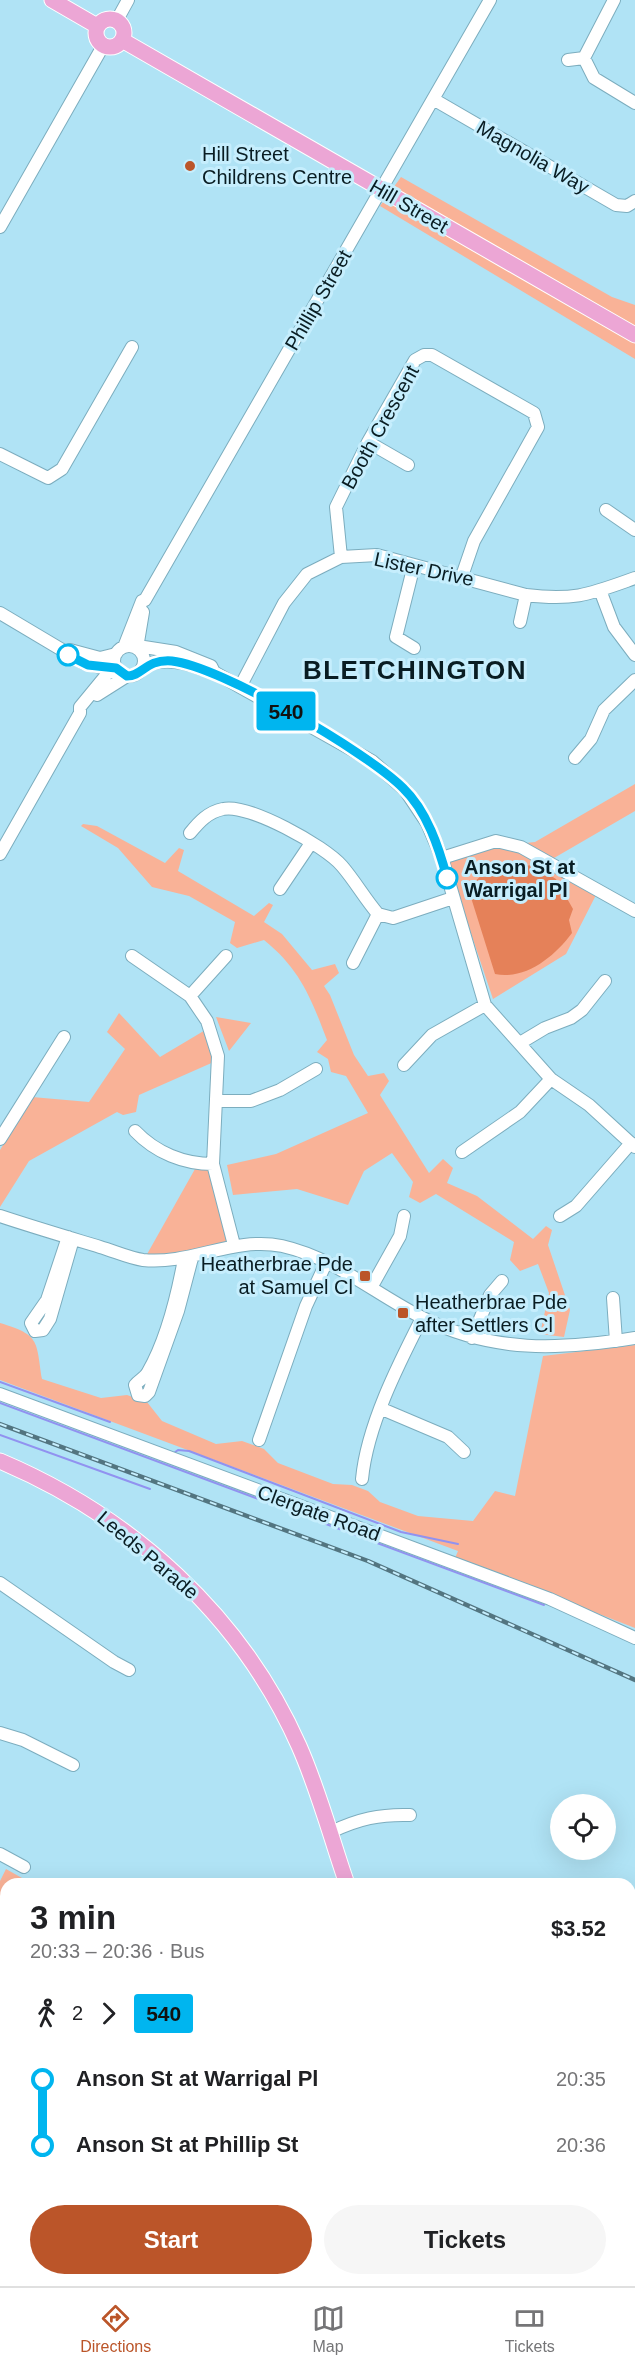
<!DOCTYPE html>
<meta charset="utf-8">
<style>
:root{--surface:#fff;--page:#f6f6f6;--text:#202124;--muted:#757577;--line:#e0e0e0;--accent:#bb5529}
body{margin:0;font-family:Helvetica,sans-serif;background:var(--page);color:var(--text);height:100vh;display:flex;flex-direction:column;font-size:22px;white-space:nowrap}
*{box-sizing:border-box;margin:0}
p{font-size:20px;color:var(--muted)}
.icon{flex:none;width:33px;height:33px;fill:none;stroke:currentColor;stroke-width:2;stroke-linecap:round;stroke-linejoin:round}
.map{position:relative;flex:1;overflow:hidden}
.details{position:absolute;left:0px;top:1878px;width:636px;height:408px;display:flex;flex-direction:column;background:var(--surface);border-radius:18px 18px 0 0;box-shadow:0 6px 24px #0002}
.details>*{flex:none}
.badge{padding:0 12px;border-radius:4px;font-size:21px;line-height:39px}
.tools{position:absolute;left:550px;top:1794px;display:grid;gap:12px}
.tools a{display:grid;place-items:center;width:66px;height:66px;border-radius:50%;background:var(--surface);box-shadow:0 6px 24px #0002;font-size:30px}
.map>.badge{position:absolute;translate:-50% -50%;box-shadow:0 0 0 3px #fff}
.legs{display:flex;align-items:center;gap:9px;height:66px;padding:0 30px;font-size:20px}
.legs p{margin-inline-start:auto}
.overview{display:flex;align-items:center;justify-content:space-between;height:102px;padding:0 30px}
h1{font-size:33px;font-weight:700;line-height:45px}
.cta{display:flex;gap:12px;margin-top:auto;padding:12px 30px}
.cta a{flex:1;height:69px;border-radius:36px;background:var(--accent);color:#fff;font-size:24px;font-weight:700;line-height:69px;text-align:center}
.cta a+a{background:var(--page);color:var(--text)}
ul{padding:0 30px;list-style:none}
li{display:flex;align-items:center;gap:21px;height:66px;font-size:22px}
li i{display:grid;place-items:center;width:9px;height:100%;margin:0 8px;background:currentColor}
li i::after{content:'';width:15px;height:15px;margin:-8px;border:4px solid;border-radius:50%;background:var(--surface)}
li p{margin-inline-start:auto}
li:first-child i{background:linear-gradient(#0000 50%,currentColor 0)}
li:last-child i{background:linear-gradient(currentColor 50%,#0000 0)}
.tabs{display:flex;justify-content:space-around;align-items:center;height:84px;border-top:2px solid var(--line);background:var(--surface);font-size:16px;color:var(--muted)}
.tabs a{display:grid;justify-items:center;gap:3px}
.tabs .current{color:var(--accent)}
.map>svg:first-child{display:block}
.green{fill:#f9b297}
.forest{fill:#e58159}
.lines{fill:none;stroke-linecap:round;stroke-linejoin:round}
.stream{stroke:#9192f0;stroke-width:2}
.minor-casing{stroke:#7cadbe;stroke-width:14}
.major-casing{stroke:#fff;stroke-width:17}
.minor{stroke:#fff;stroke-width:12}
.major{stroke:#eca6d5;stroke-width:15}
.rail-casing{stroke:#537580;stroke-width:4.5}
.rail{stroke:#c6eefd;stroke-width:2;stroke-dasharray:7;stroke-linecap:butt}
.line-1-casing{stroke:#fff;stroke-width:14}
.line-1{stroke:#00b5ef;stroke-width:9}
.poi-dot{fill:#bb5529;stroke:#c6eefd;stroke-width:2}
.stop-1-dot{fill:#fff;stroke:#00b5ef;stroke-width:3}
.labels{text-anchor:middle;stroke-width:6;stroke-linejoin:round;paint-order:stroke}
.poi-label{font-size:20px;fill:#091d23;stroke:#c6eefd;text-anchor:start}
.street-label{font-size:20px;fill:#091d23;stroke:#c6eefd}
.stop-label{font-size:20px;font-weight:bold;fill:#091d23;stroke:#c6eefd;text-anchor:start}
.district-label{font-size:26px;font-weight:bold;letter-spacing:1.5px;fill:#091d23;stroke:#c6eefd}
</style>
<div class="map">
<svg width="635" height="2286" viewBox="0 0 635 2286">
<rect width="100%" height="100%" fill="#b0e3f5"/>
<path class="green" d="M401 177 612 297 635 305V359L380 206Z
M635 784V811L542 865 596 895 566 954 493 999 447 862 499 846 535 842Z
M83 824 97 826 165 863 179 848 184 850 178 871 254 916 269 903 273 905 264 922 282 934 312 970 335 964 339 973 324 986 330 995 354 1055 368 1076 384 1073 389 1081 380 1095 429 1173 443 1159 453 1168 447 1183 477 1196 533 1239 546 1226 552 1230 548 1245 570 1310 564 1337 540 1334 549 1293 538 1264 520 1271 510 1260 514 1242 436 1194 420 1203 409 1197 413 1182 392 1153 364 1171 348 1205 297 1189 233 1195 227 1165 276 1154 368 1113 346 1076 331 1072 328 1059 317 1052 327 1040C311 998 300 969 264 940L237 948 230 943 235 922 189 896 152 887 118 848 81 826Z
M119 1013 160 1057 207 1029 216 1061 139 1095 136 1112 123 1115 117 1112 29 1161 0 1207V1150L32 1097 89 1102 125 1049 107 1032Z
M216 1017 251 1023 229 1051Z
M195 1169H211L228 1242 187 1254 146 1256Z
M0 1323C40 1335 36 1340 42 1379L101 1398 127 1395 147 1402 162 1421 216 1444 242 1441 264 1449 278 1463 333 1484 352 1485 368 1491 380 1502 418 1516 473 1521 495 1491 515 1496 543 1356 635 1345V1628L455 1558 458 1551 0 1380Z
M6 1869 22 1878 19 1884H6V1906L0 1917V1881Z"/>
<path class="forest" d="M533 865 556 879 573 909 569 920 572 933C554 957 526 980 495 974L468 888 487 870Z"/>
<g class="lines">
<path class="stream" d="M0 1382 110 1422
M0 1403 544 1605
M0 1435 150 1489
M174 1453 178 1450 189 1451 401 1532 458 1544"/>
<defs>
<path id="minor" d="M614 0 584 58 594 78 635 103
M117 20 128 0
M568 60 584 58
M433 99 616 205 627 206 635 201
M0 227 103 46
M368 442 408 465
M0 454 48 478 62 469 132 347
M606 510 635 530
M341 557 336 507 368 442 415 360 424 355H432L534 413 538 427 474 541 462 576
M600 590 614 627 635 655
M0 613 84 663 104 668H115
M520 622 526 595
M114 661a15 15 0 1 1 30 0a15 15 0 1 1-30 0Z
M124 647 142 601 145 600 490 0
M137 648 143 612
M414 648 396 637 414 565
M70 650 100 658 116 654
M139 650 144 647 176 652 211 666 214 672 240 687 372 761 405 790 427 823 442 858 485 1005 551 1079 589 1105 635 1147
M143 666C163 658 182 661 202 669
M240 687 284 603 307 574 341 557 377 555 526 595C575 601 590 594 635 578
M97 695 127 676
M575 758 591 739 604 710 635 680
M190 833C199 822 208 812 223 809 248 803 325 846 342 866 355 881 365 899 378 914L393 918 453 898
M0 854 80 713V707L108 673 117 670
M442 858 496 841 521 847 635 911
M280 889 311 843
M132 956 190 996 207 1021 218 1056 213 1164 234 1245
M353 963 378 914
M190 996 226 956
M520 1043 545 1028 571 1018 582 1010 605 981
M404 1065 432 1035 485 1005
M217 1101H251L280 1090 316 1069
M135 1131C156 1153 184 1164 213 1164
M0 1139 64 1037
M462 1152 520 1112 551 1079
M0 1216C33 1227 67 1237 100 1247 114 1251 129 1258 143 1260 191 1265 234 1236 282 1246 335 1258 375 1294 423 1318 493 1353 559 1350 635 1338
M560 1216 576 1206 631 1143
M68 1237 47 1300 31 1323 35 1331 43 1330 50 1319 73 1239
M184 1259C177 1297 167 1339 148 1372 145 1378 139 1380 135 1385L138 1395 145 1396 149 1392 178 1311 192 1258
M372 1286 400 1236 404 1216
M613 1298 616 1341
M472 1338 490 1295 502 1281
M0 1394 550 1599 635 1638
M382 1409 448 1437 464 1452
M259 1440 306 1306 326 1263
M362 1479C367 1426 398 1365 422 1318
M0 1583 114 1662 129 1670
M0 1733 23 1740 73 1765
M331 1832C358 1819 380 1814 410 1815
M0 1854 24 1867"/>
<path id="major" d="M52 0 97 26
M96 33a14 14 0 1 1 28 0a14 14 0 1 1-28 0Z
M122 40 635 335
M0 1461C132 1517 241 1615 299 1746 319 1791 331 1838 347 1884
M630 2178 635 2179
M635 2192 632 2205 635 2217
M630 2234 635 2233
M509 2286 523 2280"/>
</defs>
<use href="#minor" class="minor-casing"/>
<use href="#major" class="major-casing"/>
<use href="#minor" class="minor"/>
<use href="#major" class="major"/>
<defs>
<path id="rail" d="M0 1424 368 1561 635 1680"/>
</defs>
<use href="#rail" class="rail-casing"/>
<use href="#rail" class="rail"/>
</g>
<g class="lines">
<defs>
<path id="line-1" d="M68 655 88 665 116 668 127 676C143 676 145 659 172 661 220 666 367 752 403 788 427 811 439 848 447 878"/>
</defs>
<use href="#line-1" class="line-1-casing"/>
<use href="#line-1" class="line-1"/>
</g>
<g class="poi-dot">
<circle cx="190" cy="166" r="6"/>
<rect x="359" y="1270" width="12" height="12" rx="3"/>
<rect x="397" y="1307" width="12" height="12" rx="3"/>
</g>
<g class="stop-1-dot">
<circle cx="68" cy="655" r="10"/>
<circle cx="447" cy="878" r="10"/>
</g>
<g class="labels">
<g class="poi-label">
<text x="202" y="161">Hill Street<tspan x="202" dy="23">Childrens Centre</tspan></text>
<text x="353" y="1271" text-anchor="end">Heatherbrae Pde<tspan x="353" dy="23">at Samuel Cl</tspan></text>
<text x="415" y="1309">Heatherbrae Pde<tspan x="415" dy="23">after Settlers Cl</tspan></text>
</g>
<g class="street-label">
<text transform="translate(533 157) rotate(30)" y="7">Magnolia Way</text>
<text transform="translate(409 206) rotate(30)" y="7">Hill Street</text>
<text transform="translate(318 300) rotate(-60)" y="7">Phillip Street</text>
<text transform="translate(380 427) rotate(-61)" y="7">Booth Crescent</text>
<text transform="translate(424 569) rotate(12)" y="7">Lister Drive</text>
<text transform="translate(319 1513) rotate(20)" y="7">Clergate Road</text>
<text transform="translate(148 1555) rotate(40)" y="7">Leeds Parade</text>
</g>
<g class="stop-label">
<text x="464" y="874">Anson St at<tspan x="464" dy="23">Warrigal Pl</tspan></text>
</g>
<g class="district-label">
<text x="415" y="679">BLETCHINGTON</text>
</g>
</g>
</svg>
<div class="tools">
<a><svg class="icon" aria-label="locate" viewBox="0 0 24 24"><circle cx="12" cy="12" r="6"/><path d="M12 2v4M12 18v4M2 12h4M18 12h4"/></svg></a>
</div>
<b class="badge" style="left:286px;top:711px;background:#00b5ef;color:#111">540</b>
<section class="details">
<div class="overview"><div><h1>3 min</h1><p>20:33 – 20:36 · Bus</p></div><b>$3.52</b></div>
<div class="legs"><svg class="icon" aria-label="walk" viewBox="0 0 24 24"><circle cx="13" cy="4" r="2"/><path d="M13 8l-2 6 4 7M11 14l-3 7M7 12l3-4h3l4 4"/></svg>2<svg class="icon" aria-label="forward" viewBox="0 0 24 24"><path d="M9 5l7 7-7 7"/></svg><b class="badge" style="background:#00b5ef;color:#111">540</b></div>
<ul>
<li><i style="color:#00b5ef"></i><b>Anson St at Warrigal Pl</b><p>20:35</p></li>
<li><i style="color:#00b5ef"></i><b>Anson St at Phillip St</b><p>20:36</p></li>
</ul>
<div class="cta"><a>Start</a><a>Tickets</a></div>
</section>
</div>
<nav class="tabs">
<a class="current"><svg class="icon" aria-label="directions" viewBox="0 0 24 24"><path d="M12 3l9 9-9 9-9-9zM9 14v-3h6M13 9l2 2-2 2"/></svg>Directions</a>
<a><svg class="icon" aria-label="map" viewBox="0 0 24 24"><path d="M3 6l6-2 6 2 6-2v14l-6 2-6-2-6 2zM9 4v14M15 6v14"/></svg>Map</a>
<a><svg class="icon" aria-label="tickets" viewBox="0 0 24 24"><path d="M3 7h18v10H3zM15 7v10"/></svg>Tickets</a>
</nav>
